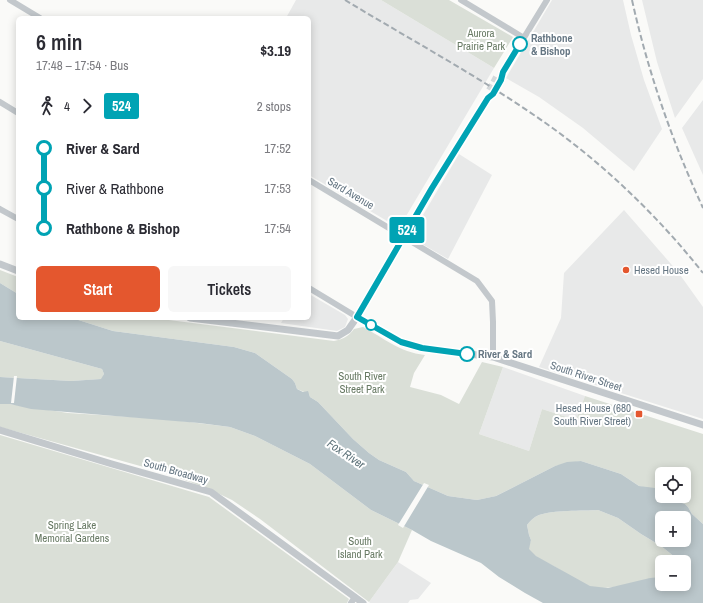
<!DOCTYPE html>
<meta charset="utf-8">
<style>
:root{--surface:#fff;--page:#f7f7f7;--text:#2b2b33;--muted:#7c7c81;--accent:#e4572e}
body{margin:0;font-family:"Archivo Narrow",sans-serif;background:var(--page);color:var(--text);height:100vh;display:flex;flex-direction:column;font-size:15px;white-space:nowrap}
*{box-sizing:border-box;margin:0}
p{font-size:13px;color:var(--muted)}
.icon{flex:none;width:22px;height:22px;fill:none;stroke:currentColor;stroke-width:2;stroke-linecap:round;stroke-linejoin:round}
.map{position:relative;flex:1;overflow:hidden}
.details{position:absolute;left:16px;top:16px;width:295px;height:304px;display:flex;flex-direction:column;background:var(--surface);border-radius:6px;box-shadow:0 2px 10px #0003}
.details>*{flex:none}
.badge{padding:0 8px;border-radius:3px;font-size:14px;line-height:26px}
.fabs{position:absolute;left:655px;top:467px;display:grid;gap:8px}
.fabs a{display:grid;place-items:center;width:36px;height:36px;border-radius:6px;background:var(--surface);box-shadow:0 2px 10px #0003;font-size:20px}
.map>.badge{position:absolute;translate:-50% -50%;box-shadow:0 0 0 2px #fff}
.legs{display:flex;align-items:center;gap:6px;height:44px;padding:0 20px;font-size:13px}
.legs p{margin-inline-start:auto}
.overview{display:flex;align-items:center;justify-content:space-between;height:68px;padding:0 20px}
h1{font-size:22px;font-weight:600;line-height:30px}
.cta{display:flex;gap:8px;margin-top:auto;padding:8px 20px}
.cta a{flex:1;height:46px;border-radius:6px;background:var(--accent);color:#fff;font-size:16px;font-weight:600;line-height:46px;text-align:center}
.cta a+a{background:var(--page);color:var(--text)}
ul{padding:0 20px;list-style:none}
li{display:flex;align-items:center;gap:14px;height:40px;font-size:15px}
li i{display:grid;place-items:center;width:6px;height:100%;margin:0 5px;background:currentColor}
li i::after{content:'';width:10px;height:10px;margin:-5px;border:3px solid;border-radius:50%;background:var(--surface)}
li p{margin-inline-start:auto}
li:first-child i{background:linear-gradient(#0000 50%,currentColor 0)}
li:last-child i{background:linear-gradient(currentColor 50%,#0000 0)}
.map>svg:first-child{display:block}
.built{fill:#e8e9e9}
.green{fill:#dadfd7}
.water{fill:#bbc7cb;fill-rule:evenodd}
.pier{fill:#fafaf8}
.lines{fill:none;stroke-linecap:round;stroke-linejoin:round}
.minor-tunnel{stroke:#d5d9db;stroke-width:6;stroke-dasharray:6 3;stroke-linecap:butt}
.minor{stroke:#c3c8cc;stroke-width:6}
.tertiary{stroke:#c3c8cc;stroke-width:7}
.rail{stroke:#a2aab0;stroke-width:2;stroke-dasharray:6 3;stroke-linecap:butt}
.line-1-casing{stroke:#fff;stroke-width:9}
.line-1{stroke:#00a3b4;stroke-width:6}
.stop-1-dot{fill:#fff;stroke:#00a3b4;stroke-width:2}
.poi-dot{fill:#e4572e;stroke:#fff;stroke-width:1.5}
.labels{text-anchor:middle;stroke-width:4;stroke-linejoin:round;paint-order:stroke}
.park-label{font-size:11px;fill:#687a64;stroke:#fff}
.stop-label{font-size:11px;font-weight:bold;fill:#657683;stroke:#fff;text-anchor:start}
.street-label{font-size:11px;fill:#657683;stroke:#fff}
.poi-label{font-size:11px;fill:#657683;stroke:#fff;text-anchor:start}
.water-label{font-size:12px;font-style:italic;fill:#60757c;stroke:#fff}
</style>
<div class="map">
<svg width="703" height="603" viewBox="0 0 703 603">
<rect width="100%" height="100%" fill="#fafaf8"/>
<path class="built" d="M296 0H381L494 68 399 228 309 175V18H286Z
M552 0H623L631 35 644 80 662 129 634 171 583 128 539 97 506 78Z
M642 0H703V79L675 118 657 62Z
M703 100V175L682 128Z
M459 154 492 175 448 259 410 237Z
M624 210 678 272 703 307V419L539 367 561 318 564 273Z
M309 294 345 315 348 319 345 327 337 331 281 323 284 318H309Z
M503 367 585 396 576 420 542 409 529 451 479 434Z
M398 562 431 583 418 599 410 600 408 603H370L369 602Z"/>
<path class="green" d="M381 0H449L513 37 494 68Z
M0 270 18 277V294L0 283Z
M72 318H153L334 341C343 339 348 337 354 329L363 327C384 338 399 352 425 355L414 373 410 387 441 395 459 404 482 362 503 367 479 434 529 451 542 409 576 420 585 396 703 434V524L692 514 688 507 685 504 670 499 667 496H684V474H662V492L639 486 621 474 581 461 555 466 496 496 477 500 448 496 414 481 406 472 379 460 369 453 353 439 318 402 310 397 309 394 297 389 295 383 292 379 255 353 234 347 113 331Z
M0 341 102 369 104 374 102 379 71 381 0 377Z
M0 404H10L68 413 165 419 230 427 255 436 310 464 371 510 412 530 398 562 369 602 260 519 232 500 211 490 169 474 0 427Z
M0 435 209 497 349 599 347 603H0Z
M598 510 618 518 641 534 661 546 681 562H662V577C639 579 611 593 589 586 578 582 567 574 557 568 547 562 535 558 528 549L531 540 529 535 527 525C530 521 534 517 539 515 553 510 582 511 598 510Z
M684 565 691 573V577L689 578H684Z"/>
<path class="water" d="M0 283 18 294V318H72L113 331 234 347 255 353 292 379 295 383 297 389 303 392 308 391 310 397 318 402 353 439 369 453 379 460 406 472 414 481 448 496 477 500 496 496 555 466 567 462 581 461 621 474 639 486 655 488 662 492V496H667L670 499 685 504 688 507 692 514 703 524V603H543L525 593 499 577 481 563 431 541 412 530 371 510 310 464 255 436 230 427 199 423 31 409 10 404H0V377L71 381 101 379 104 374 102 369 0 341ZM598 510 618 518 641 534 661 546 681 562H684C684 568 691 570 691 577L689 578H684V584H662V577L650 578 608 588 590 586 536 556 529 549 531 540 529 535 527 525C530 521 534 517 539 515 553 510 582 511 598 510ZM662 518H684V540H662Z"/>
<path class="pier" d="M14 376H17L14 403H11Z
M424 483 429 485 403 528 398 525Z"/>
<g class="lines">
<path class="minor-tunnel" d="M489 90 496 77
M493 93 501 80"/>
<path class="minor" d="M10 0 40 18
M461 0 524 38
M501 80 503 72 547 0
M0 102 18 113
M309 180 477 281 492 301 493 322V357
M0 209 18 219
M309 288 357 317 431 188 487 98 493 93
M351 603 355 597"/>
<path class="tertiary" d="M0 264 18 271
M190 318 338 336 348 330 357 317 401 342 422 348 493 357 703 425
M0 430 112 464 211 492 363 603"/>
<path class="rail" d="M345 0C416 43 491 83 558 132 612 172 661 220 703 273
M632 0C648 72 672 141 703 208"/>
</g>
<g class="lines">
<defs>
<path id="line-1" d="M467 354 422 348 401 342 357 317 432 188 488 98 493 94 501 80 503 72 520 44"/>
</defs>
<use href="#line-1" class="line-1-casing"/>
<use href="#line-1" class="line-1"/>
</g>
<g class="stop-1-dot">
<circle cx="520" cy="44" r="7"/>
<circle cx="371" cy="325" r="5"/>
<circle cx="467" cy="354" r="7"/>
</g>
<g class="poi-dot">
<circle cx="626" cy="270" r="4"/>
<rect x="635" y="410" width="8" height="8" rx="2"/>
</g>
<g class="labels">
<g class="park-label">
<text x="481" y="37">Aurora<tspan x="481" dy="13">Prairie Park</tspan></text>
<text x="362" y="380">South River<tspan x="362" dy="13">Street Park</tspan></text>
<text x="72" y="529">Spring Lake<tspan x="72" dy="13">Memorial Gardens</tspan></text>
<text x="360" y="545">South<tspan x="360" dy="13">Island Park</tspan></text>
</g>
<g class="stop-label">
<text x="531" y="42">Rathbone<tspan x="531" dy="13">&amp; Bishop</tspan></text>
<text x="478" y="358">River &amp; Sard</text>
</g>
<g class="street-label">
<text transform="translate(351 193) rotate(31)" y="4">Sard Avenue</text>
<text transform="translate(586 376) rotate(18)" y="4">South River Street</text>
<text transform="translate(176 471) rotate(16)" y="4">South Broadway</text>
</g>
<g class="poi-label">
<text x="634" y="274">Hesed House</text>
<text x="631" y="412" text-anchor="end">Hesed House (680<tspan x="631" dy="13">South River Street)</tspan></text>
</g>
<g class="water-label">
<text transform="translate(346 454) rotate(34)" y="4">Fox River</text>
</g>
</g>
</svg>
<div class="fabs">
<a><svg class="icon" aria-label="locate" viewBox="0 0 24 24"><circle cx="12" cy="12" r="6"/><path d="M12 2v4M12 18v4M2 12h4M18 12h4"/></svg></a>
<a>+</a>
<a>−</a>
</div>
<b class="badge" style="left:407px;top:230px;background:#00a3b4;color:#fff">524</b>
<section class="details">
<div class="overview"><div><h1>6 min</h1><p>17:48 – 17:54 · Bus</p></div><b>$3.19</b></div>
<div class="legs"><svg class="icon" aria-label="walk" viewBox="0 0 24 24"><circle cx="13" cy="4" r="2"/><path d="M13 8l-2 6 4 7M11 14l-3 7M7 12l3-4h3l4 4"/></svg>4<svg class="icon" aria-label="forward" viewBox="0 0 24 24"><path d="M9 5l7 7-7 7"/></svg><b class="badge" style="background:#00a3b4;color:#fff">524</b><p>2 stops</p></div>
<ul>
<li><i style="color:#00a3b4"></i><b>River &amp; Sard</b><p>17:52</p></li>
<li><i style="color:#00a3b4"></i><span>River &amp; Rathbone</span><p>17:53</p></li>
<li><i style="color:#00a3b4"></i><b>Rathbone &amp; Bishop</b><p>17:54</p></li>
</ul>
<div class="cta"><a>Start</a><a>Tickets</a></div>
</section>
</div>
